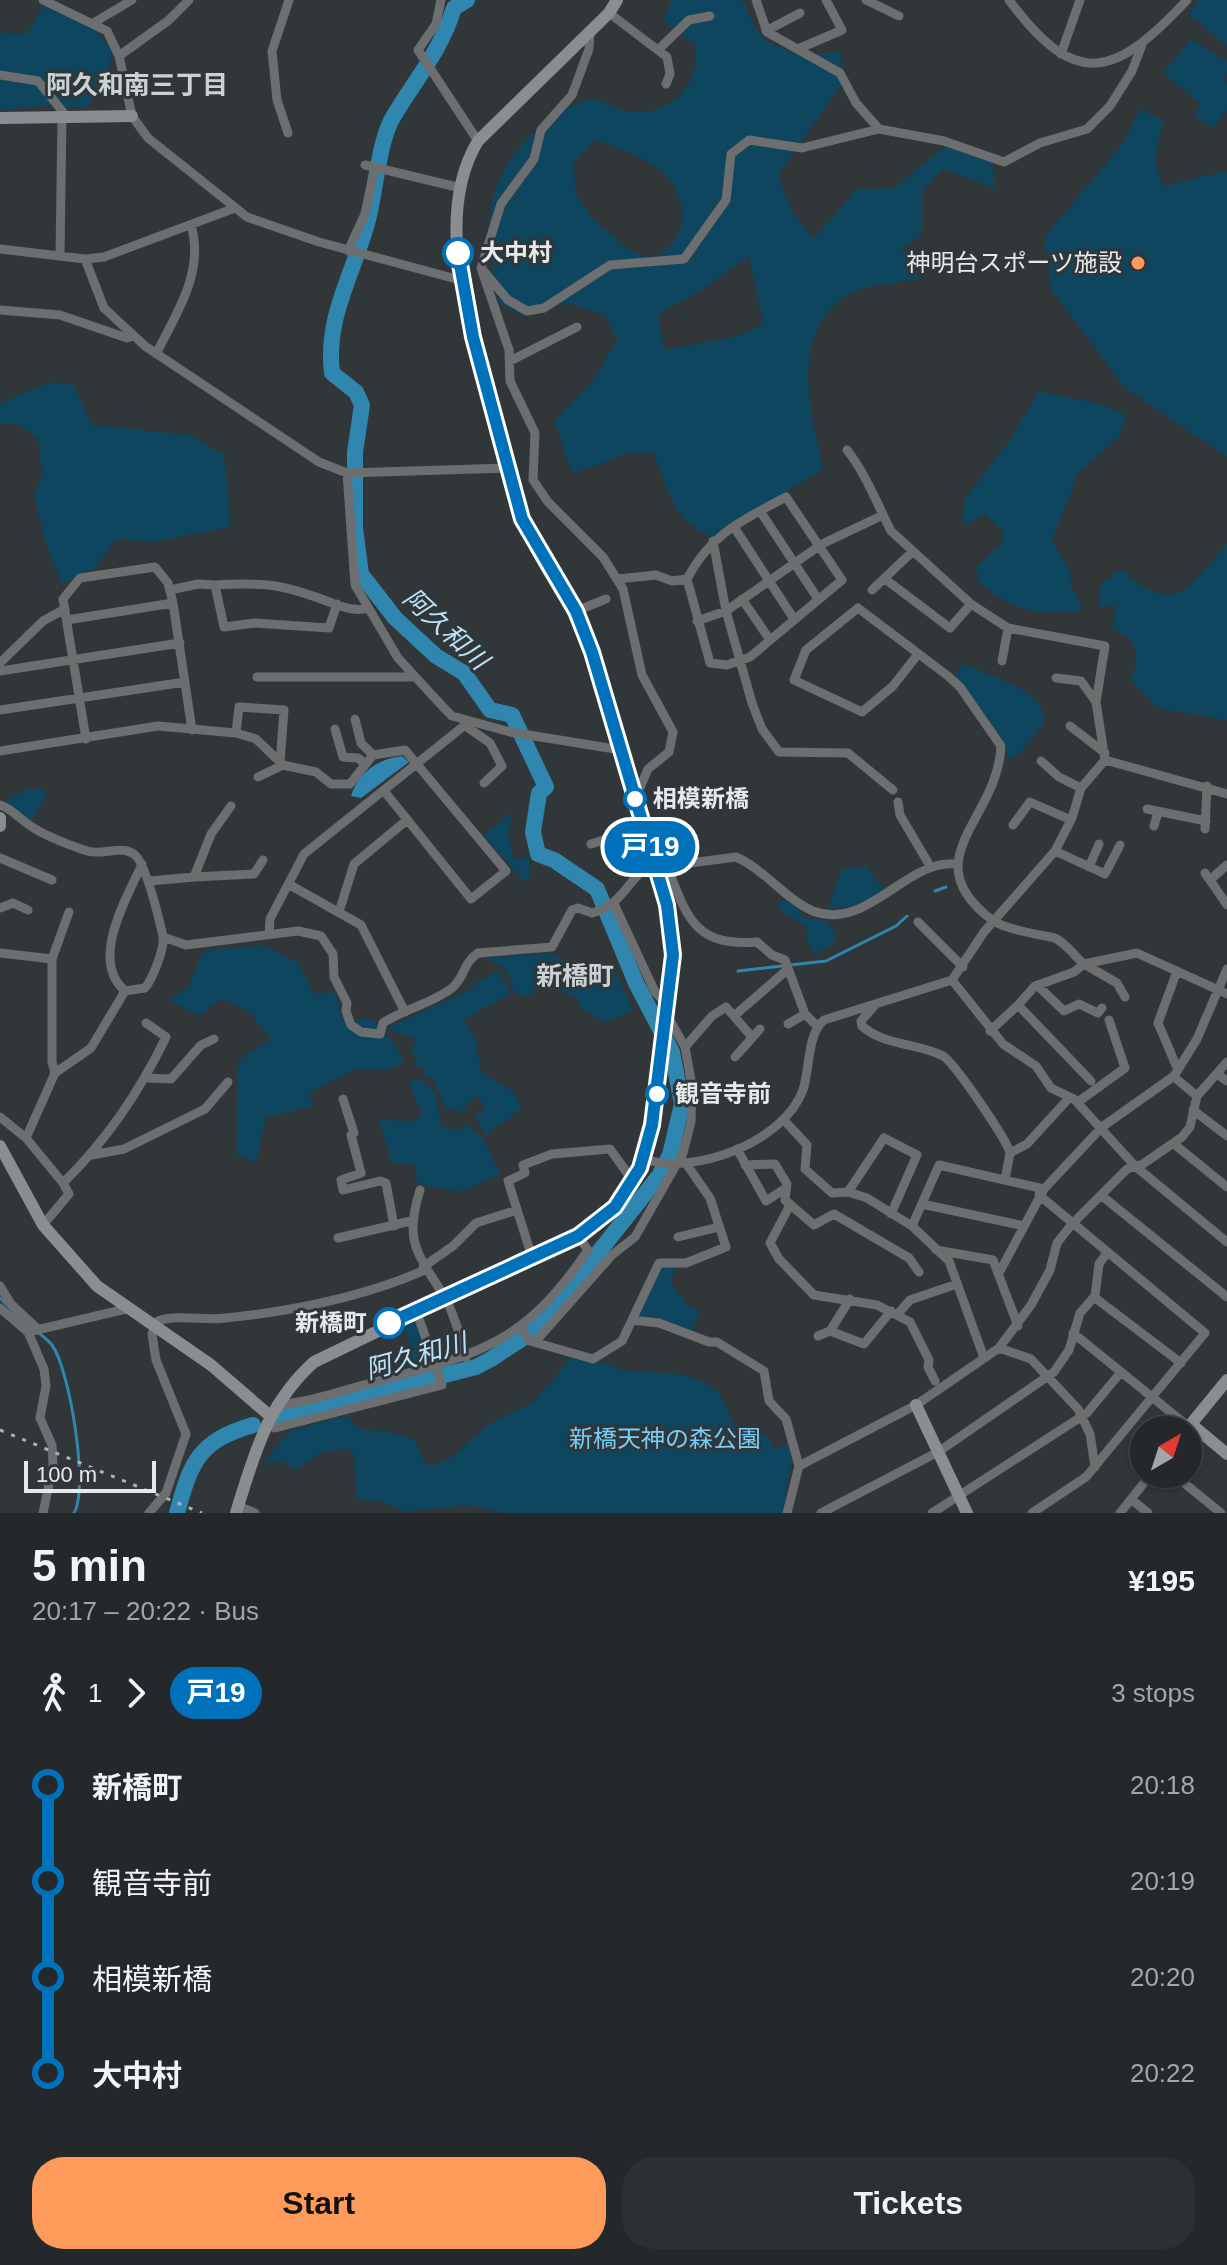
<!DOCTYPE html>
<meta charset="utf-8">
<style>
:root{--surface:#25282b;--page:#2d3033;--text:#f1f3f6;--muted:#a3a6a9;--line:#424447;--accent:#ff9b5a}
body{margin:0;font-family:Helvetica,"Noto Sans JP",sans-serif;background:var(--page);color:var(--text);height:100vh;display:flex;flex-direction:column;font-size:30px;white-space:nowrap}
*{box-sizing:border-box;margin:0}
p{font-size:26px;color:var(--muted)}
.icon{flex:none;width:44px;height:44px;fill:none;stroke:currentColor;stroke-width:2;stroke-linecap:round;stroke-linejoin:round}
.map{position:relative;height:1513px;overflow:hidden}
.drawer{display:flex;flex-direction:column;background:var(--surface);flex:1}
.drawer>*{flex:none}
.badge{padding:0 16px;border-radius:26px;font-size:28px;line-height:52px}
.needle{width:52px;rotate:39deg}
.tools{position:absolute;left:1130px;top:1416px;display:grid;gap:16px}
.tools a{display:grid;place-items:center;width:72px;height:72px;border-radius:50%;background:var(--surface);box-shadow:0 2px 6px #0004,0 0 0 2px var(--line);font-size:40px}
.scale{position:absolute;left:24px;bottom:20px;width:132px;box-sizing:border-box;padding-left:8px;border:4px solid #e7eaec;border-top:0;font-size:22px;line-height:28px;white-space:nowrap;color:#e7eaec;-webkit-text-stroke:6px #313639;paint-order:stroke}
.map>.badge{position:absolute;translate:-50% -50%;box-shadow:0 0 0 4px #fff}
.legs{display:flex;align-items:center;gap:12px;height:88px;padding:0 32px;font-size:26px}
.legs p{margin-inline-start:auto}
.headline{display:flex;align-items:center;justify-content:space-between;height:136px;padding:0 32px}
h1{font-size:44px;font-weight:700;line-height:60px}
.cta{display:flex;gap:16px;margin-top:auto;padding:16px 32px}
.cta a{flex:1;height:92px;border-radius:32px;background:var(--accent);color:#111;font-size:32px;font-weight:700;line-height:92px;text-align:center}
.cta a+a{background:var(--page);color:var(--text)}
ul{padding:0 32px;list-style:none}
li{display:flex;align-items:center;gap:28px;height:96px;font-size:30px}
li i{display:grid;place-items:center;width:12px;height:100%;margin:0 10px;background:currentColor}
li i::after{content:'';width:20px;height:20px;margin:-10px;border:6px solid;border-radius:50%;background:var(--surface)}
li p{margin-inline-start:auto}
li:first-child i{background:linear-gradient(#0000 50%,currentColor 0)}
li:last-child i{background:linear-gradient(currentColor 50%,#0000 0)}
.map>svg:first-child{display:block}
.green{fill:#0d465e;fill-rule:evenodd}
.water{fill:#2f87af}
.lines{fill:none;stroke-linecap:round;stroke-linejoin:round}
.stream{stroke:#2f87af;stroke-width:3}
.river{stroke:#2f87af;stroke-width:16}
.street{stroke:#6c6e70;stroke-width:9}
.secondary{stroke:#8a8e90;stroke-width:12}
.rail{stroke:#aeb1b4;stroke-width:3;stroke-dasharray:4 8;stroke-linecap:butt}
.line-1-casing{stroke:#fff;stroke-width:18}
.line-1{stroke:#0072bc;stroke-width:12}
.stop-1-dot{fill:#fff;stroke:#0072bc;stroke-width:4}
.poi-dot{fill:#ff9b5a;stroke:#313639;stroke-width:3}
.labels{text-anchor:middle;stroke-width:6;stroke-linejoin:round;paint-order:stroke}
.stop-label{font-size:24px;font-weight:bold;fill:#e7eaec;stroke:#313639;text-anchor:start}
.poi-label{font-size:24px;fill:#e7eaec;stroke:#313639;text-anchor:end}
.park-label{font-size:24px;fill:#75cdf9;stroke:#313639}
.neighbourhood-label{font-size:26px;font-weight:bold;fill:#cbd1d5;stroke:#313639}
.water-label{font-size:26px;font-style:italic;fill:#bae3f9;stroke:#313639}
</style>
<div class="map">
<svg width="1227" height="1513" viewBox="0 0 1227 1513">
<rect width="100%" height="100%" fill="#313639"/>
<path class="green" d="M671 0H742C762 53 786 56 839 52L846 78 778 175 790 208 813 239 856 190 894 188 948 144 992 162 995 189 943 169 922 192V235L902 249 921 279C902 282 858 286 844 297 788 339 811 412 823 469L713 537C672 523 668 489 654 454L629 453 572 474 554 422 593 380 617 341 605 315 566 303 520 315 498 301C494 272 487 239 491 209 498 162 539 117 583 101 603 94 612 110 629 112 670 116 702 85 695 45L664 22ZM595 140C631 153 679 167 682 211 684 233 671 246 655 258L631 251 593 219 575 193 574 161ZM749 256 763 324 738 336 664 350 658 314 704 289Z
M1199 0H1227V47L1189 14Z
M45 5 92 27 113 51 104 85 86 108 38 106 0 110V30L5 34H26Z
M1191 39 1227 62V73L1223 79 1227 83V110L1212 129 1194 114 1201 105 1163 73Z
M1140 108 1163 121 1155 161 1163 186 1227 171V457L1125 388 1051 289 1045 236 1125 141Z
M50 382 74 385 92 425 191 435 224 455 231 527 153 542 117 539 93 570 80 573 63 585 46 545 34 495 42 473 38 438 16 424H0V403Z
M1039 391 1100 404 1126 415 1119 437 1078 473 1052 541 1071 572 1070 583 1083 610C1034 616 1016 613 978 581L976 567 1004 541 1003 532 985 513 967 525 962 520 964 500 1009 441Z
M1227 543V720L1157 708 1131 680C1140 651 1140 643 1112 628L1116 606 1098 607 1101 585 1121 569C1175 618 1188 589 1227 543Z
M962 664C980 670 1055 695 1043 723 1038 735 1023 748 1015 758L1008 759 1005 743 954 676Z
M25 789H42L47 794 31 821 5 802Z
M513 811 508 834 514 859 529 858 530 879 524 882 483 836Z
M866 866 885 891 859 905 828 909 841 870Z
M783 899 796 907 803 918 827 921 835 934 834 944 814 955 807 941 806 927 776 907Z
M264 945 298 963 314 994 336 992 342 1020 373 1019 397 1047 404 1064 386 1070H353L309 1093 314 1106 266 1118 256 1163 236 1154C239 1122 235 1092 239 1060L271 1039 248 1011 221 999 199 1016 169 1000 189 986 203 951Z
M550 953 583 967 612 963 633 1010 614 1020 601 1021 582 1008 575 996 565 994 555 979 541 983 532 994 516 996 506 970 487 958Z
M499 971 510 994 464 1019 476 1040 481 1071 513 1092 522 1108 486 1135 474 1116 486 1108 478 1096 465 1106 467 1113 445 1108 434 1080 422 1074 425 1069 414 1064 417 1056 411 1052 416 1039 387 1028 473 988 476 982Z
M418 1078 435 1091 441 1125 459 1131 467 1124 483 1139 501 1174 461 1192 418 1184 413 1164 392 1163 379 1120 416 1121 422 1114 409 1084Z
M660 1265 676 1266 671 1284 687 1304 700 1311 692 1332 663 1319 641 1317 639 1311Z
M417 1319 431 1363 408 1370 404 1356 413 1350 403 1325Z
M574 1354C590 1358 605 1365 622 1369 652 1376 677 1368 708 1384 732 1397 726 1431 753 1440L767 1434 772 1449 788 1444 792 1459 783 1513H503L470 1505 404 1512 382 1501 356 1500 354 1454 347 1448 320 1453 297 1470 283 1462 264 1461 291 1430 348 1415 359 1429 392 1432 414 1440 426 1465 440 1463 455 1455 487 1425 533 1402Z"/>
<path class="water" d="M402 756 409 762 361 798 351 796C358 773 377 759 402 756Z"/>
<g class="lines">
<path class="stream" d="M935 891 946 887
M738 971 826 961 896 926 907 916
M0 1298 28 1326
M38 1332C42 1336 48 1340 52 1345 70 1370 89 1488 74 1513"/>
<path class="river" d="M281 1417 476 1367 491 1359 532 1332 548 1316 659 1176 670 1155 682 1104 672 1052 636 983 597 889 554 860 538 854 533 832 539 793 546 787 512 715 490 710 464 673 436 656 395 618 361 574 355 528V452L362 405 356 392 332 373C325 317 354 273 368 220 375 193 379 142 392 119 414 81 441 51 454 8L467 0
M177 1513C191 1461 199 1441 253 1425"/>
<path class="street" d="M43 0 107 31 119 56 132 116 148 138 247 217 319 242 460 280
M441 0 436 24 418 50 478 141
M756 0 767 32 840 73 856 103 879 129
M866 0 899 16
M1009 0C1077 92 1116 76 1187 0
M609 13 667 57 670 74 666 84
M95 22 132 0
M766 31 800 13
M590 32 589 49 572 95 541 130 534 159 501 204 481 268 509 350 510 381 535 433 533 480 548 502 603 557 623 589 642 675 673 732 669 752 648 769 635 799
M659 49 689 20 710 16
M798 49 842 30 826 0
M1061 54 1080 0
M119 56 169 20 189 0
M0 75 38 81 67 117
M288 133 277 100 272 51 289 0
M365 165 461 188
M0 249 85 259 104 257 235 208
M348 251 365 214 375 167
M60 255 62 117
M85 259 104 308 145 346 319 462 347 473 508 468
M481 268 508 300 527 311 544 308 610 265 684 259 726 200 731 154 749 140 802 148 879 129 944 141 1004 162 1040 143 1087 129 1110 106 1132 71 1142 45
M0 310 60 315 127 338 133 336
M156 354C176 314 205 272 191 225
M510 361 577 327
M347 473 355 585 398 658 444 708 452 716 510 732 621 750
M786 497 842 580 750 657 727 665 710 663 687 579C710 534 743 520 786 497Z
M760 511 818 599
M734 527 794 619
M713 541 726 611 752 703 762 729 779 752 848 753 893 790
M618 579 656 575 672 581 687 579
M885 579 950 628 971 604
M170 590 198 584 215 585
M872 590 912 552
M742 599 770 640
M337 604 329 628 254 623 224 627 215 585C267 582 282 584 332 603 343 607 356 612 368 608
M576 611 606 599
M67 620 173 603
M697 621 726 611 822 544 881 516
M918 654 893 686 862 712 794 680 806 650 858 608 948 676 960 687 1001 746C998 820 912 859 992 920 1002 928 1038 935 1051 937 1062 938 1075 957 1084 964L1137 953 1227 994
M1002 661 1008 628
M0 663 43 621 65 609
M0 671 180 643
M257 677H414
M1056 678 1081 681 1096 702
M0 710 185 682
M355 719 361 743 373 755
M1070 726 1105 753
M467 727 490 743 502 766 484 783
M335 729 343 757 358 758 364 763
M236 733 239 707 284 710 280 763
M86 739 63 599 80 578 155 567 168 583 173 603 192 730
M0 751 158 726 236 733 256 739 283 765 316 772 331 784H350L373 755 405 750 506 871 471 899 385 792
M1105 760 1227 794
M1041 761 1059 777 1081 788
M258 777 283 765
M898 802 900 815 930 866
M0 805C11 809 16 815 25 822 40 834 69 845 87 851 103 856 122 844 135 855 147 866 159 919 163 936 165 948 153 978 145 988L125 991C89 960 127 898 142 864
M1147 809 1206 821
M1013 825 1030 802 1071 820
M1154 826 1158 812
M1205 829 1207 786
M591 844 644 827
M1055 851 1105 874 1120 845
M0 858 52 880
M667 866C687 917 694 947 757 942L772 955 785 960 805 1014 817 1026
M1089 867 1099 844
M1205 873 1227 905
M194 877 254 874 263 860
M1211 879 1227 865
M150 881 194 877 211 834 231 806
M290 885 361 925 405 1012
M614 904 655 992 668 1006
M0 908 13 903 28 910
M339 912 354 864 407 820
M918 922 963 967
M269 934 270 919 304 854 470 721
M163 937 186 945 298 931 321 936 333 954 334 977 347 1003 346 1011 351 1025 361 1032 380 1034 383 1023C404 1009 431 1004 452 988 465 977 463 963 478 953L552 947 572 910 578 908 592 913C625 903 626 881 651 863L667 866 736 857C764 869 785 899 813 911 867 932 906 859 956 864
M0 953 52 959
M1177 971 1158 1023 1178 1070
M952 980 1003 1044 1036 1066 1051 1088 1074 1099 1135 1166 1227 1242
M1037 985 1064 1011 1079 1004 1098 1013 1102 1008
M875 1005 861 1021 862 1026C886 1047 916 1042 943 1056 954 1062 1007 1140 1010 1153
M734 1016 787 970
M788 1024 805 1014
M990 1031 1018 1005
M685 1047 712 1016 726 1007 752 1037
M735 1057 760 1029
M55 1073 52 1062V959L69 912
M1217 1074 1227 1081
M1174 1077 1197 1096
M147 1078 171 1079 201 1045 214 1039
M1091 1081 1018 1005 1035 986 1074 972 1084 964 1117 983 1125 997
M343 1099 354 1133 351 1135 361 1173 341 1180 343 1190 380 1181 386 1183 394 1226
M1078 1102 1125 1068 1109 1020
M1193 1110 1227 1136
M0 1117 26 1138 63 1183
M784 1120 807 1145 805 1169 832 1193 848 1192 867 1198 912 1226 949 1261 984 1358
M26 1138 55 1073 91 1048 125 991
M1174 1144 1227 1187
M737 1149 766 1201 786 1188
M92 1155 124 1149 205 1109 228 1082
M644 1159C694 1176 784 1142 803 1090 810 1069 807 1034 824 1020L952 980 984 932 1055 851 1072 818 1081 788 1105 760 1096 702 1105 646 1008 628 971 604 891 531C877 504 866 474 847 450
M745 1165 775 1164 787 1184 785 1200 814 1225 834 1214 909 1258 919 1272
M1005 1180 1010 1153 1027 1144 1070 1097
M420 1190C403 1244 419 1254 445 1298 455 1315 460 1337 466 1357
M848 1192 884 1138 917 1155 891 1214
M1102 1196 1227 1297
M922 1204 1024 1226
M790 1205 770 1243 779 1259 814 1295 877 1305 910 1322 929 1360 928 1367 935 1381
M43 1225 69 1194 63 1183C106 1141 140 1091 166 1037L146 1023
M912 1226 939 1165 1044 1189
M678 1237 719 1227
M338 1238 411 1221
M936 1250 993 1260 1018 1326
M532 1257 508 1181 525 1173 523 1165 552 1154 610 1149 633 1181
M423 1267 453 1246 476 1223 514 1211
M999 1273 1044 1189 1102 1127 1174 1076 1197 1039 1227 969
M0 1286 11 1304 39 1330
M1094 1297 1181 1363
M850 1299 830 1331 864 1344 891 1311
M0 1308 28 1332 44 1369 46 1386 40 1418 52 1445 53 1465 43 1513
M897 1315 910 1300 957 1284
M632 1320 659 1323 709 1342H717L764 1371 769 1401 786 1419 799 1466
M520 1327 530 1341 593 1359 622 1341 659 1263H686L726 1247 710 1198 685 1162
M28 1332 126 1309
M1073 1333 1189 1427
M818 1336 830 1331
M535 1342 612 1255 635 1237 683 1153 691 1122 692 1086 685 1047 667 1015
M999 1348 1031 1359 1078 1409 1090 1434 1095 1467
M276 1405C308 1403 340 1391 371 1383 477 1355 524 1345 588 1250L578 1236
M266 1423 275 1428 442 1385 416 1310
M1173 1474 1221 1513
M1131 1499 1148 1513
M238 1506 255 1513
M149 1513 166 1493 186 1434 156 1360 152 1334 158 1321C178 1314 204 1321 226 1318 293 1311 363 1297 425 1270
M787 1513 799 1466 916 1405 999 1348 1031 1305 1050 1270 1057 1243 1072 1224 1127 1169 1143 1164 1182 1137 1190 1127 1197 1096 1227 1062
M821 1513 938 1452 1054 1372 1069 1350 1080 1313 1095 1296 1099 1264 1107 1253
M932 1513 1087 1413 1121 1372
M1032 1513 1086 1477 1205 1333 1039 1195
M1120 1513 1151 1474"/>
<path class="secondary" d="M0 118 132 116
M0 818V826
M0 1146 43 1225 97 1286 211 1365 269 1415
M1227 1380 1191 1424 1227 1454
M916 1405 967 1513
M236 1513C254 1455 267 1404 314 1362L591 1228 615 1207 644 1159 657 1099 673 955 667 905 592 652C576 609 548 576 529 535 511 500 505 457 495 419 474 337 430 220 478 141L609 13 617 0"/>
<path class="rail" d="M0 1430 202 1513"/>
</g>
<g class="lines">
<defs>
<path id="line-1" d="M389 1323 578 1236 615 1207 640 1168 652 1125 673 955 667 905 592 652 576 611 522 519 473 337 458 253"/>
</defs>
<use href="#line-1" class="line-1-casing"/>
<use href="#line-1" class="line-1"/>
</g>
<g class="stop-1-dot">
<circle cx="458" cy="253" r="14"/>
<circle cx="635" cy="799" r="10"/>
<circle cx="657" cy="1094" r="10"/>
<circle cx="389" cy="1323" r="14"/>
</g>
<circle class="poi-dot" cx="1138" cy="263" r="8"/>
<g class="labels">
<g class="stop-label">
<text x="480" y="261">大中村</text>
<text x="653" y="807">相模新橋</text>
<text x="675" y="1102">観音寺前</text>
<text x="367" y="1331" text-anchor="end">新橋町</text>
</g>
<g class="poi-label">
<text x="1122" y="271">神明台スポーツ施設</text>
</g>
<g class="park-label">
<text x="665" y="1447">新橋天神の森公園</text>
</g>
<g class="neighbourhood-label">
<text x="137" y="94">阿久和南三丁目</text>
<text x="575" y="985">新橋町</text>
</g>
<g class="water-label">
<text transform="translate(446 629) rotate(43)" y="9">阿久和川</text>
<text transform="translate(416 1356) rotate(-16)" y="9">阿久和川</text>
</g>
</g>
</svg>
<div class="tools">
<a><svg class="needle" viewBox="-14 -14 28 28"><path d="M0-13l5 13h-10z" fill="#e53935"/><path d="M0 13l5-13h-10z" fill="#a3a6a9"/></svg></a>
</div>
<div class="scale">100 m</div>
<b class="badge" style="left:650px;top:847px;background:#0072bc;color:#fff">戸19</b>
</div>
<section class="drawer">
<div class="headline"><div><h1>5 min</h1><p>20:17 – 20:22 · Bus</p></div><b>¥195</b></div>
<div class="legs"><svg class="icon" aria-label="walk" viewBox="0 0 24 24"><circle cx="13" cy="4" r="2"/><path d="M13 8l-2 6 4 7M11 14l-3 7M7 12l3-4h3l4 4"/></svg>1<svg class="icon" aria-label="forward" viewBox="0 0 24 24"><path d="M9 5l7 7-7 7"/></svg><b class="badge" style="background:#0072bc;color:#fff">戸19</b><p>3 stops</p></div>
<ul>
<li><i style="color:#0072bc"></i><b>新橋町</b><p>20:18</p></li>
<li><i style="color:#0072bc"></i><span>観音寺前</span><p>20:19</p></li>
<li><i style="color:#0072bc"></i><span>相模新橋</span><p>20:20</p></li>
<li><i style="color:#0072bc"></i><b>大中村</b><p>20:22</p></li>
</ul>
<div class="cta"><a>Start</a><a>Tickets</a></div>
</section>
